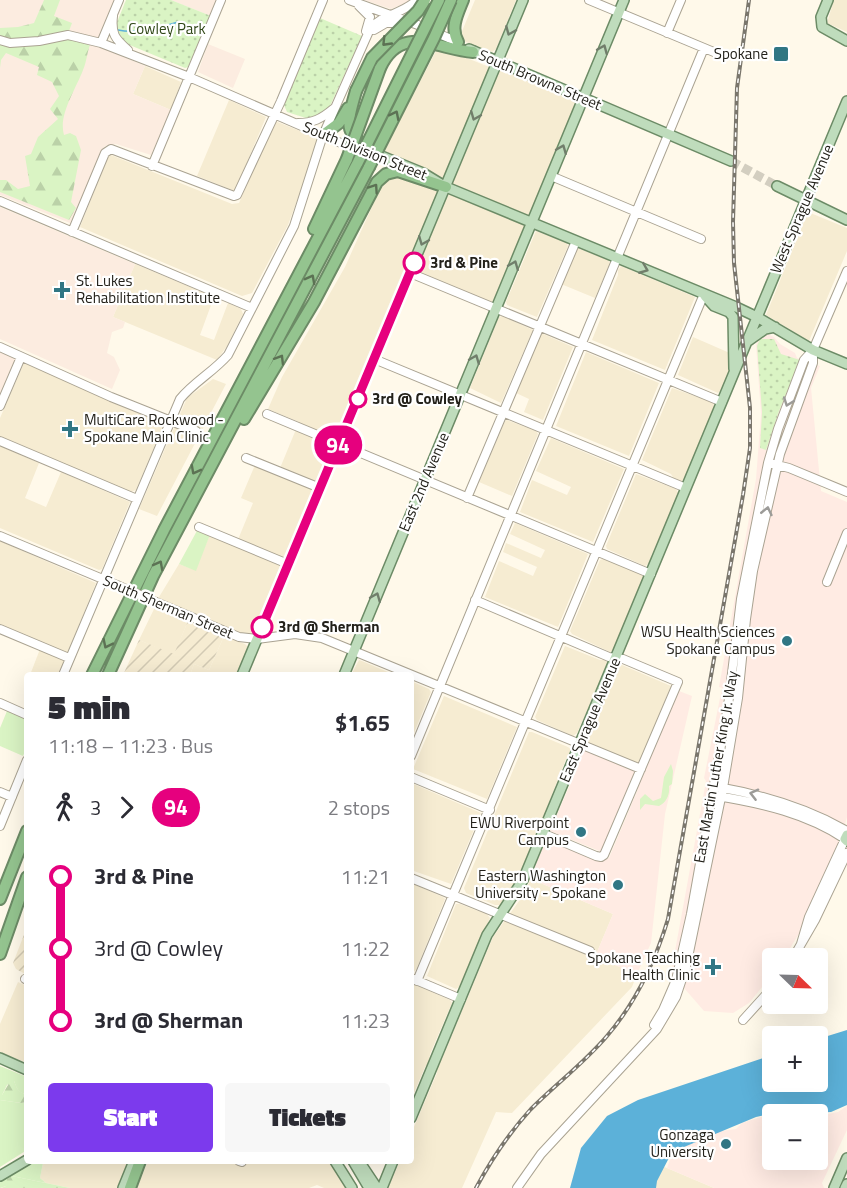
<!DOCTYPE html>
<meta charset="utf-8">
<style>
:root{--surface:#fff;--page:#f7f7f7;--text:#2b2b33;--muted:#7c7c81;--accent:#7c3aed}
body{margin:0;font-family:"Titillium Web",sans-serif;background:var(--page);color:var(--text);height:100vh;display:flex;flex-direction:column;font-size:22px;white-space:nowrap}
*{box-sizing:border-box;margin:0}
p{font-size:20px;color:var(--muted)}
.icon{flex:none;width:33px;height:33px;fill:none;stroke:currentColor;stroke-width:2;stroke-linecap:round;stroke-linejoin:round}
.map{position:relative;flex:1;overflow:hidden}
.sheet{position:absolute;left:24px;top:672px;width:390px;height:492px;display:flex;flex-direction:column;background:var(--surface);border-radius:6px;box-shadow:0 6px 24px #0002}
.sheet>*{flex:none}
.badge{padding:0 12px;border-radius:20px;font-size:21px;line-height:39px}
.needle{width:39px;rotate:113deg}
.controls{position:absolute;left:762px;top:948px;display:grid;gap:12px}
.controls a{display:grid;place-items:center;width:66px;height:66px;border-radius:6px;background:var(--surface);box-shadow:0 6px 24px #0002;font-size:30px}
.map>.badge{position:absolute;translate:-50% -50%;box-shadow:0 0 0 3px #fff}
.legs{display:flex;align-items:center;gap:9px;height:66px;padding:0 24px;font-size:20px}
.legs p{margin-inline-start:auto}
.head{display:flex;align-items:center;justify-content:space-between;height:102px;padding:0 24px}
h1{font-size:33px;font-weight:800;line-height:45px}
.cta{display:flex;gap:12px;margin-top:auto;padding:12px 24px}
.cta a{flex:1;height:69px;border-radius:6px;background:var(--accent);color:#fff;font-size:24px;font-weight:800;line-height:69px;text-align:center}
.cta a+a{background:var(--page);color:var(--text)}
ul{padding:0 24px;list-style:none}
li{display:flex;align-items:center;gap:21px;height:72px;font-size:22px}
li i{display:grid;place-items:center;width:9px;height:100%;margin:0 8px;background:currentColor}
li i::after{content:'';width:15px;height:15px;margin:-8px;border:4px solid;border-radius:50%;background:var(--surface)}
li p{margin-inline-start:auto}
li:first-child i{background:linear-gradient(#0000 50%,currentColor 0)}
li:last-child i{background:linear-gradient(currentColor 50%,#0000 0)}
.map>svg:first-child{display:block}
.built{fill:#f6ecd2}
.industrial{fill:url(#industrial-furrows)}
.education{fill:#ffebe3}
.medical{fill:#fcece0}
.grass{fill:#daf4c4}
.forest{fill:url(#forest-firs)}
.park{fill:url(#park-dots)}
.water{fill:#5cb1d9}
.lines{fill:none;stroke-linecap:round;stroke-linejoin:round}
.stream{stroke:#5cb1d9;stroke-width:1.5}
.major-tunnel{stroke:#d3cec0;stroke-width:9;stroke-dasharray:9 4.5;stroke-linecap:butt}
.minor-casing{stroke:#aaa392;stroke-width:10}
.major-casing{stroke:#6c8b66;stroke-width:12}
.highway-casing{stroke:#6c8b66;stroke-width:14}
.minor{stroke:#fff;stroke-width:8}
.major{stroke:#bfdcbc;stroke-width:9}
.highway{stroke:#94c48f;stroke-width:10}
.rail-casing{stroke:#7a766c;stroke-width:4}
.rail{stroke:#fff;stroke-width:1.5;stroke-dasharray:4.5;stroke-linecap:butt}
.minor-bridge-casing{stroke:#aaa392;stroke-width:10;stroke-linecap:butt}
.highway-bridge-casing{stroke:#6c8b66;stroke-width:14;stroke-linecap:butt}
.minor-bridge{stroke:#fff;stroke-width:8}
.highway-bridge{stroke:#94c48f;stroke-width:10}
.oneway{stroke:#717e6b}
.oneway2{stroke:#5c7254}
.oneway3{stroke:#9c9b98}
.line-1-casing{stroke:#fff;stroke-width:14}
.line-1{stroke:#e6007e;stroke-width:9}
.poi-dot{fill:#307684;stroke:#fff;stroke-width:2}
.stop-1-dot{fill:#fff;stroke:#e6007e;stroke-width:3}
.labels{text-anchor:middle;stroke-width:4.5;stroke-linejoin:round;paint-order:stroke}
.park-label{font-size:15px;fill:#304717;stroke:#fff}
.poi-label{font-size:15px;fill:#23211a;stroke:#fff;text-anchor:end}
.street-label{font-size:15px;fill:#23211a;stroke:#fff}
.stop-label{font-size:15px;font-weight:bold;fill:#23211a;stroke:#fff;text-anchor:start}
</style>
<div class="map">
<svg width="847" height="1188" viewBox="0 0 847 1188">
<defs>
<pattern id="industrial-furrows" width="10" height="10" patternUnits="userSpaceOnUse" patternTransform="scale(1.5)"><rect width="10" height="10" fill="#f6ecd2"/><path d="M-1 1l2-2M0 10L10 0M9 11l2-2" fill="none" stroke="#d3cab4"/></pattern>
<pattern id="forest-firs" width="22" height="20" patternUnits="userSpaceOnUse" patternTransform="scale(1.5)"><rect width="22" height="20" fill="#daf4c4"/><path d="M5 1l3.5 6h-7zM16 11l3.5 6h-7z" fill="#bbd1a8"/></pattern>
<pattern id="park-dots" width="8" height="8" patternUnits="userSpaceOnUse" patternTransform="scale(1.5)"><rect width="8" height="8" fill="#daf4c4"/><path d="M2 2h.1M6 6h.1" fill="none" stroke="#bbd1a8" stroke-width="1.8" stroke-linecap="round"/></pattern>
</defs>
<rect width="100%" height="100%" fill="#fff9ea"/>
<path class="built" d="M475 0H516L496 49 492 52 466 42 460 36Z
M834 0H847V32L827 23Z
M437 49 462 56 494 69 498 62 583 99 496 309 411 273 257 639 239 637 156 602 179 564 195 570 211 532 237 542 253 503 241 498 255 465 278 473 299 422 268 409 282 377 345 267 379 191 387 181 397 176 409 179 443 192 381 156Z
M145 66 181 82 171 110 133 94Z
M229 100 266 117 235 191 197 176Z
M275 121 315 137 318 143 288 225 252 293 242 296 80 227 108 157 111 155 232 204 239 203Z
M808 212 847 228V251L809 341 766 315Z
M536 231 567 243 568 246 537 317 507 305 506 302Z
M577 248 608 260 610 263 595 298 561 284Z
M135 264 214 297 200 335 214 340 228 303 241 309 243 314 227 346 217 360 113 317Z
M621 266 695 297 665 370 592 340 618 275V270Z
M502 316 533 330 501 403 470 388 499 317Z
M541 333 573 347 543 420 524 412 529 399 516 393Z
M693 337 732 354 733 360 722 390 718 393 678 375Z
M586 352 659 383 629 456 556 426Z
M24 363 163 423V426L136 490 131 492 0 436V418Z
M213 379 226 384 157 516 139 509 187 398Z
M672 388 712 402 715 406 687 472 686 478 680 482 674 479 671 474 642 460Z
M507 420 536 431 538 434 512 496 479 482 505 421Z
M551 438 624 469 593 542 520 512 532 480 567 495 571 487 536 471Z
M0 446 39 463 25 498 46 507 61 472 130 502 102 569 99 570 0 528Z
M636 474 676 489 679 494 651 556V562L645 566 607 549 606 546Z
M515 523 588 554 558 627 485 597 499 561 533 576 537 567 503 552 506 543 541 558 545 550 510 534Z
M0 541 96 583 59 675H30L40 649 0 632Z
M603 559 641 573 644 577 618 637 614 650 610 652 572 634 570 631 600 560Z
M155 607 188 621 174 655 139 640Z
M224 636 245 644 248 647 237 675H190L194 664 209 670Z
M565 646 600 660H606L608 665 577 733 573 736 537 720 535 717Z
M359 660 362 661 395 675H351Z
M622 665 671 686 638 766 586 742 615 676V670L617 667Z
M411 681 429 689 431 692 411 740Z
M444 696 517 727 487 799 413 769Z
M529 732H532L568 747 572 750 571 754 566 759 536 835 534 843 531 847 514 887 501 905H495L466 893 464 888Z
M411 783 481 813 451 884 411 870Z
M531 879 613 914 595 957 637 974 632 987 512 1113 496 1112 462 1188H388L400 1161H411V1134L437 1073 438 1063 442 1059 493 937 522 897Z
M411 883 443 897 445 899 416 970 413 972H411Z
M456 904H460L478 911 485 912 490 918 459 987 456 989 427 976Z
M18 982 27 986V1063L0 1052V1024Z
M411 983 450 1000 452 1003 430 1054 429 1063 425 1067 411 1100Z
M615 1146 714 1188H591Z
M38 1161H131L119 1188H70L46 1183 40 1178 43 1163Z
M148 1161H329L346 1188H324L317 1185 309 1188H137Z"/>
<path class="industrial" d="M188 621 224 636 209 670 194 664 190 675H123L139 640 174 654Z
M27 927V975L16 969 13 963Z"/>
<path class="education" d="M767 334 774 337 780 344 795 353 797 358 820 366 811 388 821 491 847 502V817L839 846 800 932 784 958H772V975L749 1003 733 1013 704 1011 671 973 706 781 704 778 722 688 719 687 756 479 761 414 756 345 759 339Z
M679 691 692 696 665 814 651 943 637 974 595 957 613 914 531 879 543 844 547 841 597 860 601 861 609 858 638 789V783L602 852 550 831 579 764V757L586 742 644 768Z
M847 1106V1130L822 1183 824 1188H714L667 1168 673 1151 721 1131 736 1129 742 1123 783 1110 797 1111 805 1114H772V1160H818V1116L838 1112Z"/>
<path class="medical" d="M0 0H115L97 45 145 66 133 94 171 110 151 155 116 144 105 146 70 223 0 195Z
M171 0H217L211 16Z
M364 0H413L391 9Z
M208 44 245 59 233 88 198 72Z
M0 207 135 264 113 317 125 322 123 328 112 332 107 353 114 357 120 370 112 389 0 339Z
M0 349 16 357V360L0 397Z"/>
<path class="grass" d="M199 527 211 532 196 571 179 564Z
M7 711 27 719V747L23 756 0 746V728Z
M671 764 673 771 672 784 669 786C670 794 667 802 659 806L645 804 640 810V799L645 794 653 801 661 798 664 777Z
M0 1066 27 1077V1094C18 1093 17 1089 14 1081L7 1085 2 1095H0Z
M0 1100 21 1103 27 1102V1150L0 1167Z
M31 1161 43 1163 40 1178 46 1183 12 1176 6 1186 0 1188V1180Z"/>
<path class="forest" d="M44 0H60L54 16 72 23 69 31C46 36 24 42 0 36V28L18 27 34 23Z
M73 38 91 42C87 51 87 61 83 70 76 89 58 115 64 135L70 133 76 136 81 150 71 202 76 208 69 220 0 192V180H6L18 189 30 186 25 156 31 154 38 137 58 119 50 109 59 96 52 82 37 75 39 67 6 53 1 60 0 68V43L23 46Z
M11 1080 14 1081C17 1088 18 1093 27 1094V1102L21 1103 0 1100V1095H2Z
M12 1176 70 1188H1L6 1186 7 1179Z"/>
<path class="park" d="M126 0H171L211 16 188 67 185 68 120 41 115 27Z
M320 18 362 36 329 108 326 112 309 119 287 112 284 105Z
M760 339H774L781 354 800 360 779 411 766 450 760 448 762 412 757 346Z"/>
<path class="water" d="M847 1030V1105L831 1112 809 1113 790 1110 756 1117 672 1152 657 1181 656 1188H570L581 1148 607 1116 638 1100 772 1055V1082H818V1039Z"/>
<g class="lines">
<path class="stream" d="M118 30C137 34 159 28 178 22"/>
<path class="major-tunnel" d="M731 161 777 186"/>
<defs>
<path id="minor" d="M349 0 418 25 458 42
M589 0 721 55
M359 6 370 17 366 31
M113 16C111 34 115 39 128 50
M374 30 386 23H402
M667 33 681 0
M0 40 10 43 39 41 68 35 101 43 189 77 366 154
M101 43 119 0
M298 123C313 123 321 119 333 109
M152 166 221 0
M551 176 701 239
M0 201 252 308
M72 232 105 153 111 149 234 196 237 195 281 101 323 0
M410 273 722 402
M0 347 111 397 196 431
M374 359 686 488
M0 406 21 357
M267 414 651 574
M0 441 137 499
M246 458 320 488
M773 464 789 468 847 492
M467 498 576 241
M199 527 288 564
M0 536 117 585
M827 582 847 533
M475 600 609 657 623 659 678 682 604 855 601 857 596 856 542 833
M156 602 239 637 257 639 295 634 322 638 641 769
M0 629 69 658
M63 675 180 399C194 382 213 372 228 355L294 226 323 135 370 29C382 14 403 14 417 0
M0 703 27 715
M411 756 704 48
M411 777 490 810
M718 787C763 795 807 808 847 831
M0 792 12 797
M717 796C761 803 808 814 845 839L809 917 801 944
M0 826 27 760
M411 878 590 951
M793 958 815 920 847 853
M411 978 461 999
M25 979 27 980
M417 981 704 294
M743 1020 772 988
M654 1025 663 1010 676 980 691 914 728 706 741 599 768 463 778 429 804 360 813 350 847 271
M239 1161 242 1162
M517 1188 541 1154 657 1029 676 997 686 967 723 788 738 698 746 619 753 571 780 454 813 363V350"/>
<path id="major" d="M828 0 821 17 822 27 847 41
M469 49 731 161
M379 155 423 173 446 187 736 307 757 317 813 350 847 364
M777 186 847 220
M705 296 714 306 729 312 733 317 734 369
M748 341 765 329 775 327
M242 675 523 0
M344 675 624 0
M847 835 845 839 847 841
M0 1058 27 1070
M411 1118 487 935 523 880 847 101
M335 1161 352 1188
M353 1161 369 1188
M359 1161 377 1188
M0 1176 27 1160
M123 1188 134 1161
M382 1188 393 1161
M834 1188 847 1158
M845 1188 847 1184"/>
<path id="highway" d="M458 42C450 28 457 15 463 0
M380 68C401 23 437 49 473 52
M356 91C345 129 344 134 379 155
M323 135 339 123 348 108
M314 229 347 159
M244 419 314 302 377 182 386 174 398 171 446 187
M92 675 164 530 358 162
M108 675 153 576 369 167
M0 899 27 831
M0 954 27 877
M130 1188 140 1161"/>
</defs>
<use href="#minor" class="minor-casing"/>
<use href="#major" class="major-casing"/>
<use href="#highway" class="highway-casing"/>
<use href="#minor" class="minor"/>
<use href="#major" class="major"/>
<use href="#highway" class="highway"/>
<defs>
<path id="rail" d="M476 1188C491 1160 509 1133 531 1109 556 1084 584 1063 607 1036 637 1001 655 962 668 919L743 495 750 448V408L734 263 733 222 737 88 749 0"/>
</defs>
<use href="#rail" class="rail-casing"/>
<use href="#rail" class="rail"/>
<defs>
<path id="minor-bridge" d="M117 585 156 602"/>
<path id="highway-bridge" d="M356 91 372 58 418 11 425 0
M347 159 380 68
M358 162 439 0
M369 167 434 38 451 0"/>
</defs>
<use href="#minor-bridge" class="minor-bridge-casing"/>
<use href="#highway-bridge" class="highway-bridge-casing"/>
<use href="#minor-bridge" class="minor-bridge"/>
<use href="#highway-bridge" class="highway-bridge"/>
</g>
<defs><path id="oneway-chevron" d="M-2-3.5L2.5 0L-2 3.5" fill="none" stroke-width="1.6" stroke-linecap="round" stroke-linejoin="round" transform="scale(1.5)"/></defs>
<g class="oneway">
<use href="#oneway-chevron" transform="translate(510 31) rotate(113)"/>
<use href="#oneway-chevron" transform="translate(603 49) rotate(-67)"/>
<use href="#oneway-chevron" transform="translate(475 116) rotate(112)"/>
<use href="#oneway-chevron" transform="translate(562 149) rotate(-68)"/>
<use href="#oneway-chevron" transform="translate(423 241) rotate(112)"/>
<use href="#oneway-chevron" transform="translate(514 265) rotate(-68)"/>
<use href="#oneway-chevron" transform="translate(644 269) rotate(22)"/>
<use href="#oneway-chevron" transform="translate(475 359) rotate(-68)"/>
<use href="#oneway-chevron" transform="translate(376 597) rotate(-68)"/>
</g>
<g class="oneway2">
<use href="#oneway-chevron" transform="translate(386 42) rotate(134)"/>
<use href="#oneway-chevron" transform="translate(395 115) rotate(-63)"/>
<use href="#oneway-chevron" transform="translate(374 188) rotate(-56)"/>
<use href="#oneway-chevron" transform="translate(311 279) rotate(-62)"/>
<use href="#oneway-chevron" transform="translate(280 359) rotate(-59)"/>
<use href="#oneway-chevron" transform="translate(195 470) rotate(118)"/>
<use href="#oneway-chevron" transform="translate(159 565) rotate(-62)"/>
<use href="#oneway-chevron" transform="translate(107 644) rotate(116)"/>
</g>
<g class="oneway3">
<use href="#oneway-chevron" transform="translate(788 402) rotate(110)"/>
<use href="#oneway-chevron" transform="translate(767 511) rotate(-77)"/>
<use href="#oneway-chevron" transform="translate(754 794) rotate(-166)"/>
</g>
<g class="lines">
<defs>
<path id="line-1" d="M262 627 414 263"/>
</defs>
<use href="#line-1" class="line-1-casing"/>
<use href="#line-1" class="line-1"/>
</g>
<g class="poi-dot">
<rect x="773" y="46" width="16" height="16" rx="3"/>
<path d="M59 281h6v6h6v6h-6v6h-6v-6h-6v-6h6z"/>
<path d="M67 420h6v6h6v6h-6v6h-6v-6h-6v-6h6z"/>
<circle cx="787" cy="641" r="6"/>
<circle cx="581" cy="832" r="6"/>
<circle cx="618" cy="885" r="6"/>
<path d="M710 958h6v6h6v6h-6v6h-6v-6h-6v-6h6z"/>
<circle cx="726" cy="1144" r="6"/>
</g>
<g class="stop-1-dot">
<circle cx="414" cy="263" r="10"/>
<circle cx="358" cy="399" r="8"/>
<circle cx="262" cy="627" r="10"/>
</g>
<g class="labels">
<g class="park-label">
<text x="167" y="34">Cowley Park</text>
</g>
<g class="poi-label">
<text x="768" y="59">Spokane</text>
<text x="76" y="286" text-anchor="start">St. Lukes<tspan x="76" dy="17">Rehabilitation Institute</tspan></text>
<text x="84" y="425" text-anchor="start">MultiCare Rockwood -<tspan x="84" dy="17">Spokane Main Clinic</tspan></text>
<text x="775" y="637">WSU Health Sciences<tspan x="775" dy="17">Spokane Campus</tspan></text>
<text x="569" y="828">EWU Riverpoint<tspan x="569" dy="17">Campus</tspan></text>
<text x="606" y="881">Eastern Washington<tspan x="606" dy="17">University - Spokane</tspan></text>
<text x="700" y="963">Spokane Teaching<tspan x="700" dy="17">Health Clinic</tspan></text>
<text x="714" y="1140">Gonzaga<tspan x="714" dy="17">University</tspan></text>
</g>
<g class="street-label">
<text transform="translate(540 80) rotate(23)" y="5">South Browne Street</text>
<text transform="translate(365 151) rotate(22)" y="5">South Division Street</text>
<text transform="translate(802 209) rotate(-67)" y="5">West Sprague Avenue</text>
<text transform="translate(424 482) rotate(-67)" y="5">East 2nd Avenue</text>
<text transform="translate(168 607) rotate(23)" y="5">South Sherman Street</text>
<text transform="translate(590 720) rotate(-67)" y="5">East Sprague Avenue</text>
<text transform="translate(716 767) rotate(-80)" y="5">East Martin Luther King Jr. Way</text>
</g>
<g class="stop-label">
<text x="430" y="268">3rd &amp; Pine</text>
<text x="372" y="404">3rd @ Cowley</text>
<text x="278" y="632">3rd @ Sherman</text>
</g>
</g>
</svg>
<div class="controls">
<a><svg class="needle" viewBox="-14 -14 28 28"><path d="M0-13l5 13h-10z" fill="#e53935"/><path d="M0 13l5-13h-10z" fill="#7c7c81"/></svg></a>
<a>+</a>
<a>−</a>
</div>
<b class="badge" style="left:338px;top:445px;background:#e6007e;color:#fff">94</b>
<section class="sheet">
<div class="head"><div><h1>5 min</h1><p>11:18 – 11:23 · Bus</p></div><b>$1.65</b></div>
<div class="legs"><svg class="icon" aria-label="walk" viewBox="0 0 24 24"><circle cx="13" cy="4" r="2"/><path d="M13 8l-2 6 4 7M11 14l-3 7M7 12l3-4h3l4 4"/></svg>3<svg class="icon" aria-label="forward" viewBox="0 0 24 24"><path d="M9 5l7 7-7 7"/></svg><b class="badge" style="background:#e6007e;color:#fff">94</b><p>2 stops</p></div>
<ul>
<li><i style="color:#e6007e"></i><b>3rd &amp; Pine</b><p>11:21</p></li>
<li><i style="color:#e6007e"></i><span>3rd @ Cowley</span><p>11:22</p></li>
<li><i style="color:#e6007e"></i><b>3rd @ Sherman</b><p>11:23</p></li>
</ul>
<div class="cta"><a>Start</a><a>Tickets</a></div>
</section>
</div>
